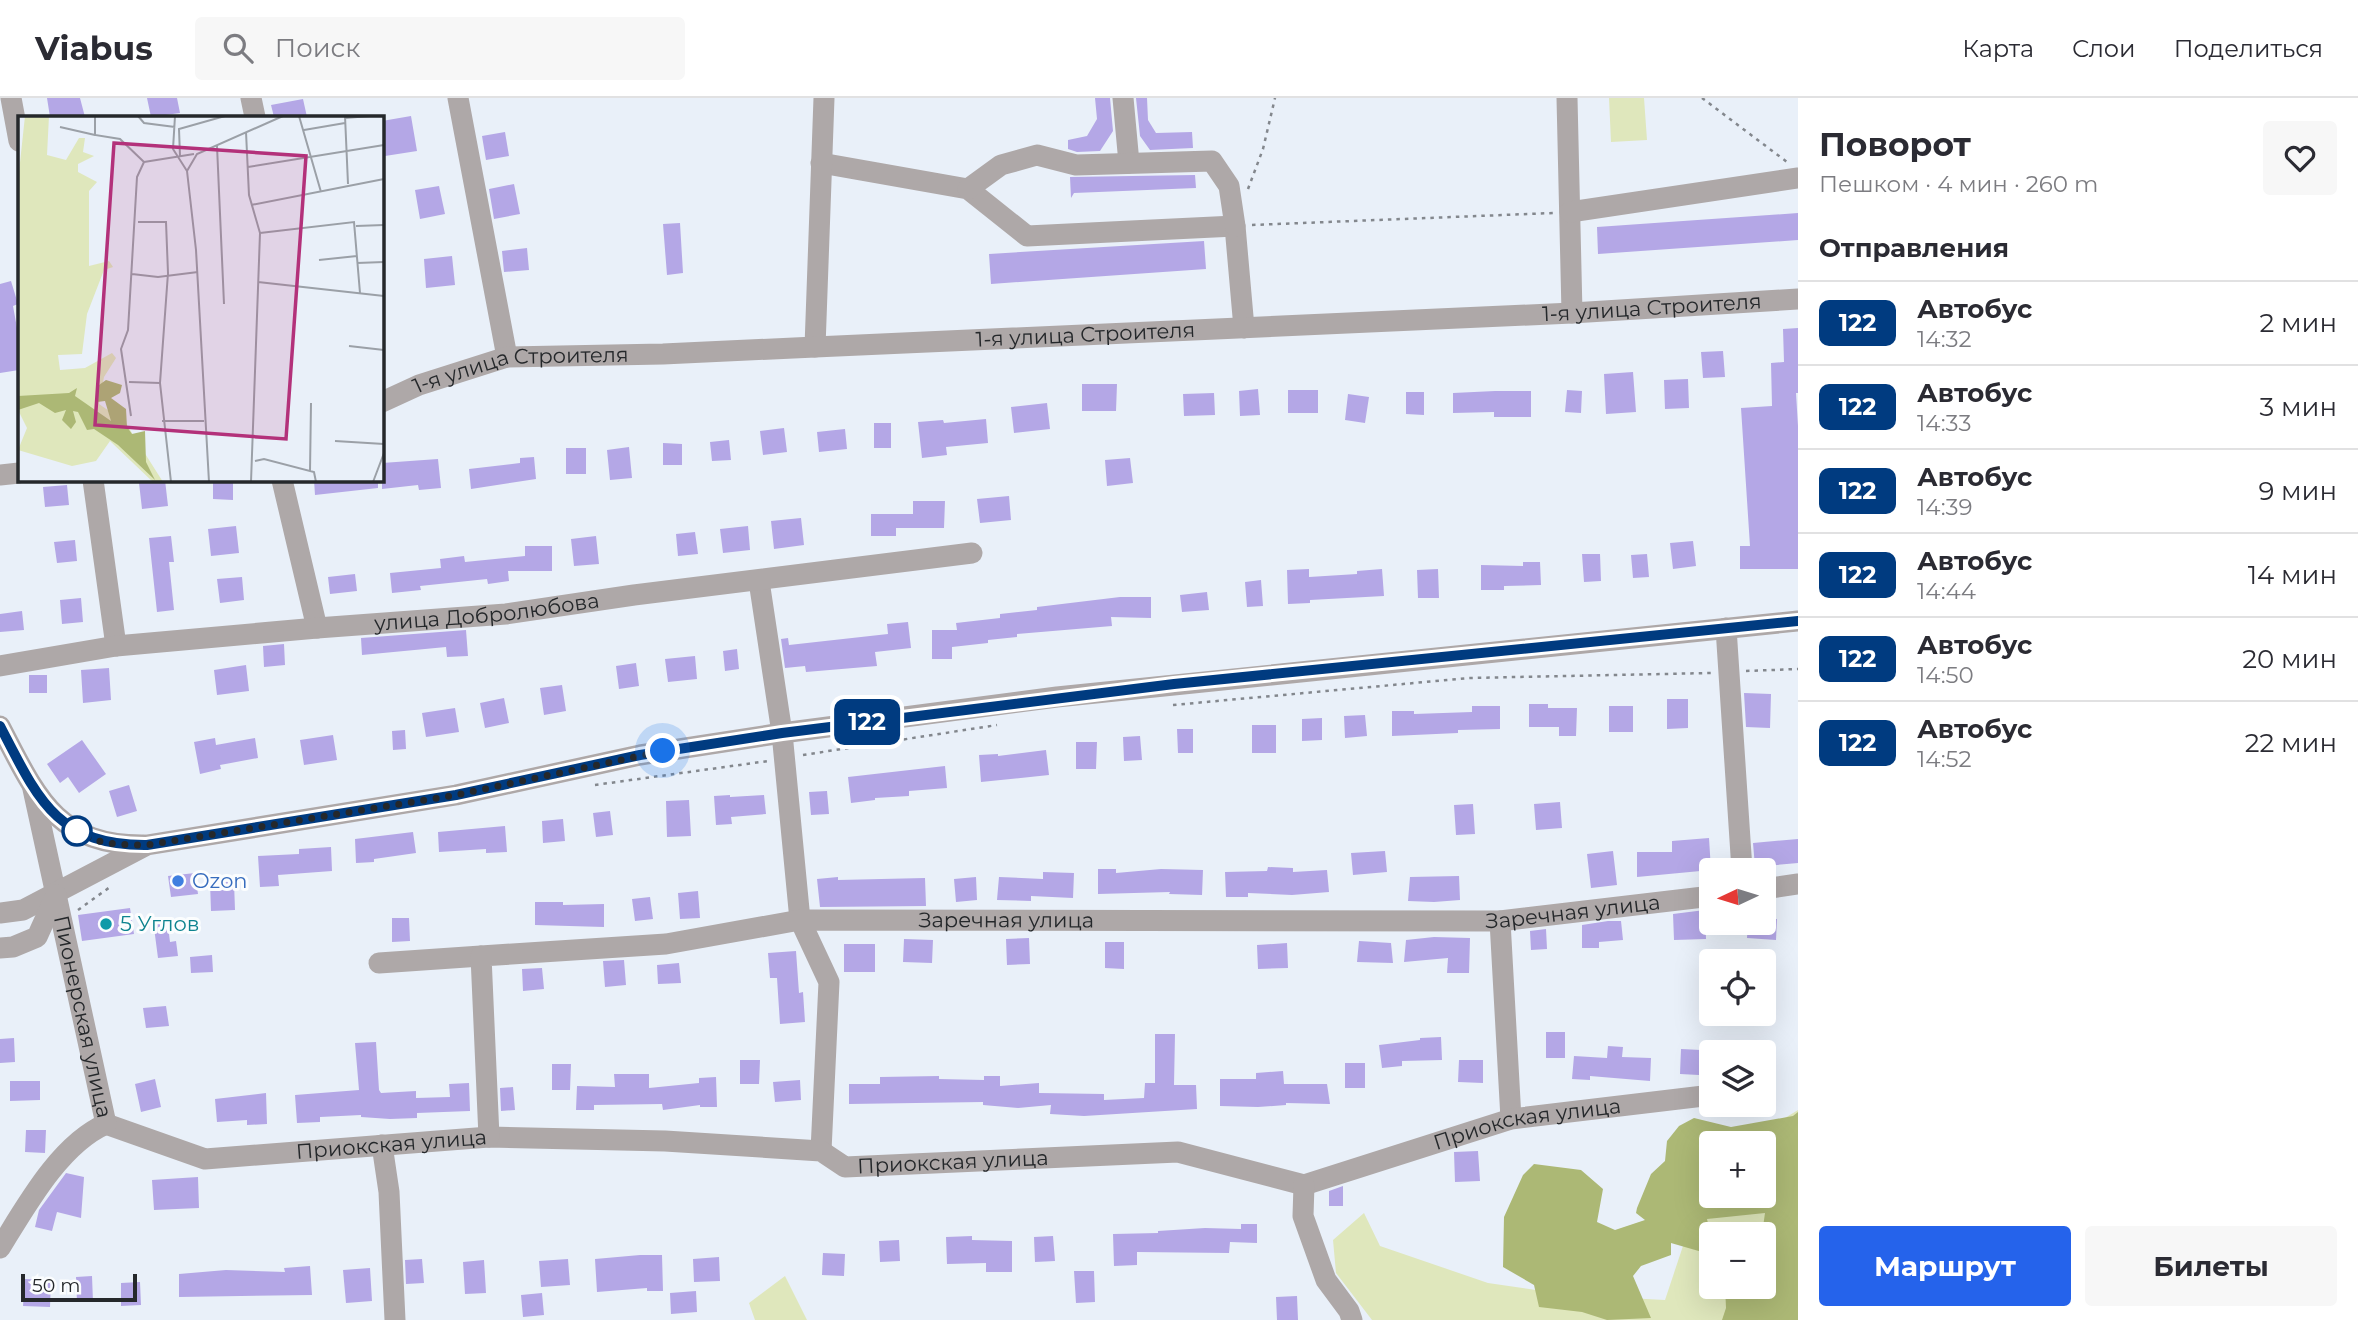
<!DOCTYPE html>
<html lang="ru">
<meta charset="utf-8">
<style>
:root{--surface:#fff;--page:#f7f7f7;--text:#2b2b33;--muted:#7c7c81;--line:#e1e1e2;--accent:#2563eb}
body{margin:0;font-family:Montserrat,sans-serif;background:var(--page);color:var(--text);height:100vh;display:flex;flex-direction:column;font-size:26px;white-space:nowrap}
*{box-sizing:border-box;margin:0}
p{font-size:23px;color:var(--muted)}
.icon{flex:none;width:38px;height:38px;fill:none;stroke:currentColor;stroke-width:2;stroke-linecap:round;stroke-linejoin:round}
.map{position:relative;flex:1;overflow:hidden}
.panel{display:flex;flex-direction:column;background:var(--surface);width:560px}
.panel>*{flex:none}
.badge{padding:0 14px;border-radius:10px;font-size:24px;line-height:46px}
.needle{width:46px;rotate:266deg}
.tools{position:absolute;left:1699px;top:760px;display:grid;gap:14px}
.tools a{display:grid;place-items:center;width:77px;height:77px;border-radius:7px;background:var(--surface);box-shadow:0 7px 28px #0002;font-size:35px}
.scale{position:absolute;left:21px;bottom:18px;width:116px;box-sizing:border-box;padding-left:7px;border:4px solid #25282b;border-top:0;font-size:19px;line-height:24px;white-space:nowrap;color:#25282b;-webkit-text-stroke:5px #fbfdfe;paint-order:stroke}
.you{position:absolute;width:35px;height:35px;margin:-18px;border:5px solid #fff;border-radius:50%;background:#1a73e8;box-shadow:0 0 0 10px #1a73e833}
.map>.badge{position:absolute;translate:-50% -50%;box-shadow:0 0 0 4px #fff}
h2{padding:0 21px;font-size:26px;line-height:63px}
.round{display:grid;place-items:center;flex:none;width:74px;height:74px;border-radius:7px;background:var(--page)}
.summary{display:flex;align-items:center;justify-content:space-between;height:119px;padding:0 21px}
h1{font-size:33px;font-weight:700;line-height:52px}
.primary-button{display:flex;gap:14px;margin-top:auto;padding:14px 21px}
.primary-button a{flex:1;height:80px;border-radius:7px;background:var(--accent);color:#fff;font-size:28px;font-weight:700;line-height:80px;text-align:center}
.primary-button a+a{background:var(--page);color:var(--text)}
ul{padding:0;list-style:none}
li{display:flex;align-items:center;gap:21px;height:84px;padding:0 21px;border-top:2px solid var(--line)}
li div{flex:1}
li b{display:block;font-size:26px}
li em{font-style:normal}
li .badge{min-width:77px;font-weight:700;text-align:center}
header{display:flex;align-items:center;gap:42px;box-sizing:border-box;height:98px;padding:0 35px;background:var(--surface);border-bottom:2px solid var(--line)}
header strong{font-size:33px}
nav{display:flex;gap:38px;margin-inline-start:auto;font-size:24px}
.search{width:490px;height:63px;background:var(--page);display:flex;align-items:center;gap:18px;box-sizing:border-box;padding:0 24px;border-radius:7px;color:var(--muted);font-size:26px}
main{display:flex;flex:1;min-height:0}
.map>svg:first-child{display:block}
.green{fill:#dfe7bc;fill-rule:evenodd}
.forest{fill:#acb875;fill-rule:evenodd}
.building{fill:#b4a7e6}
.lines{fill:none;stroke-linecap:round;stroke-linejoin:round}
.path{stroke:#83878d;stroke-width:2.5;stroke-dasharray:3.5 5;stroke-linecap:butt}
.minor{stroke:#aea8a8;stroke-width:21}
.line-casing{stroke:#fff;stroke-width:16}
.line{stroke:#003b80;stroke-width:10}
.walk{stroke:#25282b;stroke-width:7;stroke-dasharray:0 12.6}
.stop-dot{fill:#fff;stroke:#003b80;stroke-width:3.5}
.shop-dot{fill:#3f7fe0;stroke:#fbfdfe;stroke-width:2.5}
.culture-dot{fill:#0f9aa8;stroke:#fbfdfe;stroke-width:2.5}
.labels{text-anchor:middle;stroke-width:6;stroke-linejoin:round;paint-order:stroke}
.street-label{font-size:21px;fill:#25282b;stroke:#fbfdfe}
.shop-label{font-size:21px;fill:#366cbe;stroke:#fbfdfe;text-anchor:start}
.culture-label{font-size:21px;fill:#0d838f;stroke:#fbfdfe;text-anchor:start}
.inset-road{fill:none;stroke:#9ba0a7;stroke-width:2}
.view{fill:#b3317a;fill-opacity:0.15;stroke:#b3317a;stroke-width:3.5}
.inset-edge{fill:none;stroke:#25282b;stroke-width:3.5}
</style>
<header>
<strong>Viabus</strong>
<div class="search"><svg class="icon" aria-label="search" viewBox="0 0 24 24"><circle cx="10" cy="10" r="6"/><path d="M15 15l6 6"/></svg>Поиск</div>
<nav><a>Карта</a><a>Слои</a><a>Поделиться</a></nav>
</header>
<main>
<div class="map">
<svg width="1798" height="1222" viewBox="0 0 1798 1222">
<rect width="100%" height="100%" fill="#e9f0f9"/>
<path class="green" d="M1609 0H1644L1647 42 1611 44Z
M1798 1012V1222H1372L1336 1175 1333 1142 1364 1115 1380 1148 1488 1185 1570 1197 1665 1202 1691 1124 1764 1097V1045L1767 1031ZM1712 1136H1764V1188H1712Z
M785 1178 807 1222H755L749 1205Z"/>
<path class="forest" d="M1798 1014V1222H1722L1726 1210 1725 1188H1764V1136H1757L1763 1129 1765 1115 1707 1121 1711 1139V1154L1709 1156 1671 1145V1157L1641 1168 1633 1178 1651 1220 1607 1222 1582 1214 1539 1209 1534 1187 1503 1169 1504 1119 1523 1077 1534 1066 1581 1072 1603 1091 1597 1124 1615 1132 1645 1122 1636 1115 1637 1110 1651 1076 1665 1063 1667 1043 1679 1028 1694 1020 1731 1029 1793 1018ZM1712 1045H1764V1097H1712Z"/>
<path class="building" d="M47 0H80L85 19H50Z
M147 0H177L180 15 151 19Z
M1095 0H1110L1113 33 1100 53 1077 54 1068 51V42L1087 38 1097 21Z
M1136 0H1147L1148 22 1156 35 1192 34 1193 50 1150 52 1140 38Z
M303 1 307 19H274L271 7Z
M411 18 417 53 385 58 382 23Z
M505 34 509 58 486 62 482 38Z
M1195 77 1196 90 1074 95 1071 100 1070 79Z
M514 86 520 116 494 121 489 91Z
M439 88 445 116 420 121 415 92Z
M1798 115V142L1598 156 1597 129Z
M680 125 683 175 667 177 663 126Z
M1204 143 1206 171 991 186 989 156Z
M527 150 529 172 504 174 502 153Z
M452 158 455 187 426 190 424 161Z
M11 183 18 206 13 208 19 241V272L0 275V186Z
M1798 230V295H1796L1798 328V471H1740V448H1750L1741 310 1772 308 1771 265 1784 264 1783 231Z
M1723 253 1725 279 1703 280 1701 254Z
M1633 274 1636 314 1606 316 1604 276Z
M1688 281 1689 310 1665 311 1664 282Z
M1082 286H1117L1116 313H1082Z
M1258 291 1260 317 1240 318 1239 293Z
M1288 292H1318V315H1288Z
M1567 292 1582 293 1581 315 1565 314Z
M1495 293H1531V319H1494V314L1453 315V295Z
M1406 294H1424V317L1406 316Z
M1214 295 1215 317 1184 318 1183 296Z
M1348 296 1369 299 1365 325 1345 322Z
M1047 305 1050 331 1014 335 1011 309Z
M986 321 988 345 946 349 947 357 922 360 918 324 943 322 944 325Z
M874 325H891V350H874Z
M784 330 787 354 763 357 760 333Z
M845 331 847 351 819 354 817 334Z
M729 342 731 362 712 363 710 344Z
M663 345 682 346V367H663Z
M629 349 632 380 610 382 607 352Z
M566 350H586V376H566Z
M534 359 536 381 471 391 469 371 520 365V360Z
M1130 360 1133 385 1107 388 1105 362Z
M438 361 441 390 419 392 418 387 382 391V365Z
M165 382 168 408 142 411 139 385Z
M213 382H233V402L213 401Z
M314 382H378V390L315 397Z
M67 387 69 407 45 409 43 389Z
M1009 398 1011 422 980 425 977 401Z
M913 403H945L944 430H896V438H871V416H913Z
M801 420 804 447 774 451 771 423Z
M236 428 239 455 211 458 208 431Z
M748 428 750 452 723 455 720 431Z
M695 434 698 456 678 458 676 436Z
M171 438 174 464H169L174 512 157 514 149 440Z
M596 438 599 466 574 468 571 441Z
M75 442 77 463 57 465 54 444Z
M1693 443 1696 468 1673 471 1670 445Z
M525 448H552V473H508L509 483 488 486 487 481 420 488 421 492 392 495 390 475 441 470 440 461 464 458 465 464 525 458Z
M1582 456H1600L1601 483 1584 484Z
M1647 456 1649 479 1633 480 1631 457Z
M1523 464H1540L1541 487 1504 488V492H1481V467L1523 468Z
M1309 471V479L1357 476V473L1382 471 1384 498 1310 502V505L1288 506 1287 472Z
M1438 471 1439 500H1418L1417 472Z
M355 476 357 493 330 496 328 479Z
M242 479 244 502 220 505 217 481Z
M1261 482 1263 508 1247 509 1245 484Z
M1207 494 1209 512 1182 514 1180 497Z
M1120 499H1151V520L1111 519 1112 528 1017 536V539L988 542V545L952 549V561H932V532H957L956 525 1000 520V516L1037 512V509Z
M81 500 83 524 62 526 60 502Z
M22 513 24 532 0 534V516Z
M908 524 911 550 875 554 877 568 806 574 805 568 785 570 781 541 788 540 789 547 888 536 887 526Z
M466 532 468 558 447 559 446 549 362 557 361 540Z
M284 546 285 567 264 569 263 548Z
M737 551 739 571 725 573 723 553Z
M695 558 697 581 668 584 665 561Z
M636 565 639 588 619 591 616 568Z
M246 567 249 593 217 597 214 572Z
M109 570 111 602 83 605 81 572Z
M29 577H47V595H29Z
M562 587 566 613 544 617 540 590Z
M1744 595 1771 596 1770 630 1746 629Z
M504 600 509 625 485 630 480 605Z
M1667 601H1688V630L1667 631Z
M1529 606H1548V610H1577L1576 638H1559V629H1529Z
M1472 608H1500V631L1458 632V635L1392 638V613H1414V616L1472 614Z
M1609 608H1633V634H1609Z
M455 610 459 634 426 639 422 615Z
M1365 617 1367 638 1345 640 1344 618Z
M1322 620V642L1302 643V621Z
M1252 627H1276V655H1252Z
M1177 631H1193V655H1178Z
M405 632 406 651 393 652 392 633Z
M333 637 337 662 304 667 300 642Z
M1140 638 1142 662 1124 663 1123 639Z
M215 640 216 647 255 640 258 660 220 667 221 671 200 676 194 644Z
M82 642 106 676 79 695 68 679 60 685 47 666Z
M1076 644H1097L1096 671H1076Z
M1046 652 1049 677 981 684 979 657 998 656V658Z
M945 668 947 690 909 693V698L875 700V702L851 705 848 679Z
M129 687 137 713 117 719 109 693Z
M827 693 829 716 811 717 809 694Z
M730 697V699L764 697 766 716 731 719 732 726 716 727 714 698Z
M689 702 691 738 667 739 666 703Z
M1560 704 1562 730 1536 732 1534 706Z
M1473 706 1475 736 1456 737 1454 707Z
M610 713 613 737 596 739 593 715Z
M563 721 565 743 543 745 542 723Z
M505 728 507 754 486 755V751L439 754 438 734Z
M413 734 416 755 374 761V764L356 765 355 741Z
M1709 740 1711 772 1637 779V754H1672V743Z
M1798 741V765L1755 769 1753 745Z
M331 749 332 773 278 777 279 788 260 789 258 758 299 756V751Z
M1385 753 1387 774 1353 777 1351 755Z
M1613 753 1617 787 1591 790 1587 756Z
M1268 769 1293 770V774L1327 772 1329 794 1292 797 1248 795V799H1226L1225 774 1267 773Z
M1098 771H1116V775L1161 771 1203 772 1202 797 1169 796 1170 794 1098 796Z
M1043 774 1074 775 1073 800 1031 798V803L997 802 999 779 1043 781Z
M195 775 198 796 171 799 168 778Z
M1459 778 1460 802 1434 804 1408 803 1410 779Z
M838 779V782L925 780 926 808 820 809 817 781Z
M976 779 977 802 956 804 954 781Z
M210 784H234L235 812 211 813Z
M698 793 700 820 680 821 678 795Z
M650 799 653 821 635 823 632 801Z
M535 804H563V807L604 806V829L535 827Z
M130 810 134 836 82 843 78 817Z
M1705 812 1706 841 1674 842 1673 816Z
M167 820 170 844 176 843 178 858 158 860 153 822Z
M392 820H409L410 843 392 844Z
M1764 820 1777 821 1776 842 1747 840 1748 824H1764Z
M1608 823H1621L1623 842 1599 844V850H1582V827Z
M1546 831 1547 851 1531 852 1530 833Z
M1434 839 1470 840 1469 875H1447L1448 860 1404 864 1406 842Z
M1029 840 1030 866 1007 867 1006 841Z
M904 841 933 842 932 865 903 864Z
M1359 843 1391 845 1393 865 1357 864Z
M1105 844H1124V871L1105 870Z
M1287 845 1288 870 1258 871 1257 847Z
M844 846H875V874H844Z
M796 853 799 895 803 894 805 924 780 926 777 880H770L768 855Z
M212 857 213 874 191 875 190 859Z
M624 862 626 887 605 889 603 863Z
M679 865 681 885 658 886 657 867Z
M542 870 544 891 523 893 522 871Z
M166 908 169 928 146 930 143 910Z
M1546 934H1565V960H1546Z
M1155 936H1175L1174 987H1196L1197 1011 1084 1018 1050 1016 1051 1007 1018 1010 983 1007V1004L849 1006V986H880V979L939 978V981L984 982V978H1000V988L1039 985V995L1104 996V1002L1144 1000 1145 985H1155Z
M1441 939 1442 962 1402 963V968L1382 970 1379 947 1420 942V940Z
M14 940 15 964 0 965V941Z
M376 944 379 992 381 995 416 993V1000L450 999 449 986 469 985 470 1013 417 1015V1020L390 1021 361 1019V1017L320 1019V1024L297 1025 295 997 359 992 355 945Z
M1608 948 1623 949 1622 959 1651 960 1650 983 1590 978V982L1572 981 1574 958 1607 960Z
M1681 951 1701 952 1699 977 1680 976Z
M740 962H760L759 986H740Z
M1459 962H1483V985L1458 984Z
M1345 965H1365V990H1345Z
M552 966H571L570 992H552Z
M1283 973 1284 986H1327L1330 1006 1286 1005V1007L1258 1009 1220 1008V981H1256V975Z
M614 976H649V990L699 985V980L716 979 717 1009H700V1007L663 1012 662 1006 594 1007V1012H576L577 988 615 989Z
M155 981 161 1009 141 1014 135 986Z
M800 982 801 1002 775 1004 773 984Z
M10 983H40V1002L10 1003Z
M513 989 515 1012 501 1013 500 990Z
M266 995 267 1026 247 1027V1022L217 1024 215 1001Z
M26 1032H46L45 1055 25 1054Z
M1478 1053 1480 1083 1455 1084 1454 1054Z
M66 1075 84 1079 81 1120 57 1114 52 1133 35 1129 39 1112Z
M198 1079 199 1110 154 1112 152 1082Z
M1343 1088V1108H1329V1093Z
M1241 1126H1257V1145L1230 1144 1229 1155 1137 1154V1167L1114 1168 1113 1136 1158 1135V1133L1205 1130 1241 1131Z
M972 1138V1142L1012 1143V1174H986V1165L947 1166 946 1139Z
M1053 1138 1055 1163 1035 1164 1034 1139Z
M899 1142 900 1163 880 1164 879 1143Z
M823 1155 845 1156 844 1178 822 1177Z
M640 1157H662L663 1193H647V1190L597 1194 595 1161Z
M719 1159 720 1183 694 1184 693 1161Z
M422 1161 424 1185 406 1186 405 1162Z
M568 1161 570 1187 541 1189 539 1163Z
M484 1162 486 1195 465 1196 463 1164Z
M310 1168 312 1197 179 1199V1176L226 1172 285 1174 284 1170Z
M370 1170 372 1203 346 1205 343 1172Z
M1074 1173H1094L1095 1204 1076 1205Z
M92 1178 93 1204H77L76 1179Z
M25 1181 51 1182 50 1209 23 1208Z
M140 1184 141 1207 121 1208V1185Z
M696 1193 697 1214 671 1216 670 1195Z
M542 1195 544 1217 523 1219 521 1197Z
M1297 1198 1298 1222H1277L1276 1199Z"/>
<g class="lines">
<path class="path" d="M1702 0 1787 64
M1248 91 1263 51 1275 0
M1252 127 1553 115
M1746 573 1798 571
M1173 607 1469 580 1711 575
M803 657 997 627
M595 687 768 663
M78 812 110 789"/>
<g class="minor">
<path d="M11 0 19 43"/>
<path d="M251 0 255 19"/>
<path d="M458 0 507 259"/>
<path d="M1123 0 1129 65"/>
<path d="M1567 0 1572 215"/>
<path d="M821 65 968 91 1027 138 1235 128 1244 230"/>
<path d="M968 91 1001 67 1037 57 1076 67 1212 63 1229 88 1235 128"/>
<path d="M1570 114 1798 80"/>
<path d="M815 249 824 0"/>
<path id="s1" d="M382 304 419 287 507 259 663 256 815 249 1572 215 1798 201"/>
<path d="M0 377 19 375"/>
<path d="M93 382 116 548"/>
<path d="M282 382 317 530"/>
<path d="M759 483 782 635 800 822 829 884 821 1053"/>
<path d="M1726 530 1742 772"/>
<path id="s2" d="M0 568 116 548 317 530 506 516 634 497 972 455"/>
<path d="M0 628C36 697 56 748 144 747"/>
<path id="s3" d="M33 691 106 1026"/>
<path d="M1764 791 1798 786"/>
<path d="M0 815 23 812 147 747 456 697 640 657 782 635 1057 599 1798 523"/>
<path d="M1500 823 1511 1021"/>
<path d="M0 850 13 849 37 839 56 797"/>
<path d="M379 865 481 858"/>
<path id="s4" d="M106 1026 205 1061 489 1039 665 1043 821 1053 845 1069 1178 1054 1304 1087 1511 1021 1712 997"/>
<path id="s5" d="M489 1039 481 858 666 846 800 822 1500 823 1712 798"/>
<path d="M382 1047 389 1094 395 1222"/>
<path d="M1304 1087 1303 1118 1326 1182 1349 1213 1352 1222"/>
<path d="M0 1150C26 1108 60 1046 106 1026"/>
</g>
</g>
<g class="lines">
<defs>
<path id="line" d="M0 628C37 699 56 748 147 747L456 697 640 657 782 635 1174 586 1798 523"/>
</defs>
<use href="#line" class="line-casing"/>
<use href="#line" class="line"/>
<path class="walk" d="M77 733C97 747 123 747 147 747L456 697 663 653"/>
</g>
<circle class="stop-dot" cx="77" cy="733" r="14"/>
<circle class="shop-dot" cx="178" cy="783" r="7"/>
<circle class="culture-dot" cx="106" cy="826" r="7"/>
<g class="labels">
<g class="street-label">
<text dy="7" stroke="none"><textPath href="#s1" startOffset="1279">1-я улица Строителя</textPath></text>
<text dy="7" stroke="none"><textPath href="#s1" startOffset="712">1-я улица Строителя</textPath></text>
<text dy="7" stroke="none"><textPath href="#s1" startOffset="145">1-я улица Строителя</textPath></text>
<text dy="7" stroke="none"><textPath href="#s2" startOffset="490">улица Добролюбова</textPath></text>
<text dy="7" stroke="none"><textPath href="#s5" startOffset="1276">Заречная улица</textPath></text>
<text dy="7" stroke="none"><textPath href="#s5" startOffset="709">Заречная улица</textPath></text>
<text dy="7" stroke="none"><textPath href="#s3" startOffset="233">Пионерская улица</textPath></text>
<text dy="7" stroke="none"><textPath href="#s4" startOffset="1447">Приокская улица</textPath></text>
<text dy="7" stroke="none"><textPath href="#s4" startOffset="292">Приокская улица</textPath></text>
<text dy="7" stroke="none"><textPath href="#s4" startOffset="859">Приокская улица</textPath></text>
</g>
<g class="shop-label">
<text x="192" y="790">Ozon</text>
</g>
<g class="culture-label">
<text x="120" y="833">5 Углов</text>
</g>
</g>
<g transform="translate(18 18)">
<rect width="366" height="366" fill="#e9f0f9"/>
<path d="M7 0H31L29 39 48 44 61 22H67L65 36 76 40 60 48V56L79 66 71 75V150L91 145 95 151 86 154 69 198 64 238 40 239 42 254 67 252 94 237 98 242 86 261 81 288 107 306 145 366H135L92 325 78 345 54 350 0 334 9 312 0 294V65Z" fill="#dfe7bc"/>
<path d="M88 264 104 269 102 277 93 282 108 293 109 311 114 318 127 315 128 346 137 364 100 329 76 313 69 314 60 296 55 295 58 306 53 313 44 304 48 294 37 297 21 287 0 294V280L51 277 59 272 57 280 93 305 87 285 79 286 81 269Z" fill="#acb875"/>
<path class="inset-road" d="M77 0V19L102 23 126 46M120 0 126 7 157 11M157 0 155 33 169 55 178 134 191 366M281 0 303 76M327 0 330 68M327 2 352 0M42 11 77 19M286 14 327 7M228 16 231 79 242 117 233 366M199 30 206 188M162 40 161 13 207 0M126 46 176 38M230 51 366 29M169 55 179 38 265 0M233 89 366 63M120 106H148L150 157 142 267 153 366M338 110 366 109M242 117 336 106 342 177M301 144 339 140M339 147 366 146M114 158 140 161 180 156M240 166 366 180M331 230 366 234M111 266 142 267M113 300 103 233 110 214 119 61 126 46M144 305H186M317 325 366 328M237 345 246 343 296 356 298 366M292 355 293 287M355 366 366 337"/>
<path class="view" d="M96 27 288 40 268 323 77 309Z"/>
<rect width="366" height="366" class="inset-edge"/>
</g>
</svg>
<div class="tools">
<a><svg class="needle" viewBox="-14 -14 28 28"><path d="M0-13l5 13h-10z" fill="#e53935"/><path d="M0 13l5-13h-10z" fill="#7c7c81"/></svg></a>
<a><svg class="icon" aria-label="locate" viewBox="0 0 24 24"><circle cx="12" cy="12" r="6"/><path d="M12 2v4M12 18v4M2 12h4M18 12h4"/></svg></a>
<a><svg class="icon" aria-label="layers" viewBox="0 0 24 24"><path d="M12 4l9 5-9 5-9-5zM3 14l9 5 9-5"/></svg></a>
<a>+</a>
<a>−</a>
</div>
<div class="scale">50 m</div>
<div class="you" style="left:663px;top:653px"></div>
<b class="badge" style="left:867px;top:624px;background:#003b80;color:#fff">122</b>
</div>
<section class="panel">
<div class="summary"><div><h1>Поворот</h1><p>Пешком · 4 мин · 260 m</p></div><a class="round"><svg class="icon" aria-label="heart" viewBox="0 0 24 24"><path d="M12 20l-8-8c-3-5 5-10 8-4 3-6 11-1 8 4z"/></svg></a></div>
<h2>Отправления</h2>
<ul>
<li><span class="badge" style="background:#003b80;color:#fff">122</span><div><b>Автобус</b><p>14:32</p></div><em>2 мин</em></li>
<li><span class="badge" style="background:#003b80;color:#fff">122</span><div><b>Автобус</b><p>14:33</p></div><em>3 мин</em></li>
<li><span class="badge" style="background:#003b80;color:#fff">122</span><div><b>Автобус</b><p>14:39</p></div><em>9 мин</em></li>
<li><span class="badge" style="background:#003b80;color:#fff">122</span><div><b>Автобус</b><p>14:44</p></div><em>14 мин</em></li>
<li><span class="badge" style="background:#003b80;color:#fff">122</span><div><b>Автобус</b><p>14:50</p></div><em>20 мин</em></li>
<li><span class="badge" style="background:#003b80;color:#fff">122</span><div><b>Автобус</b><p>14:52</p></div><em>22 мин</em></li>
</ul>
<div class="primary-button"><a>Маршрут</a><a>Билеты</a></div>
</section>
</main>
